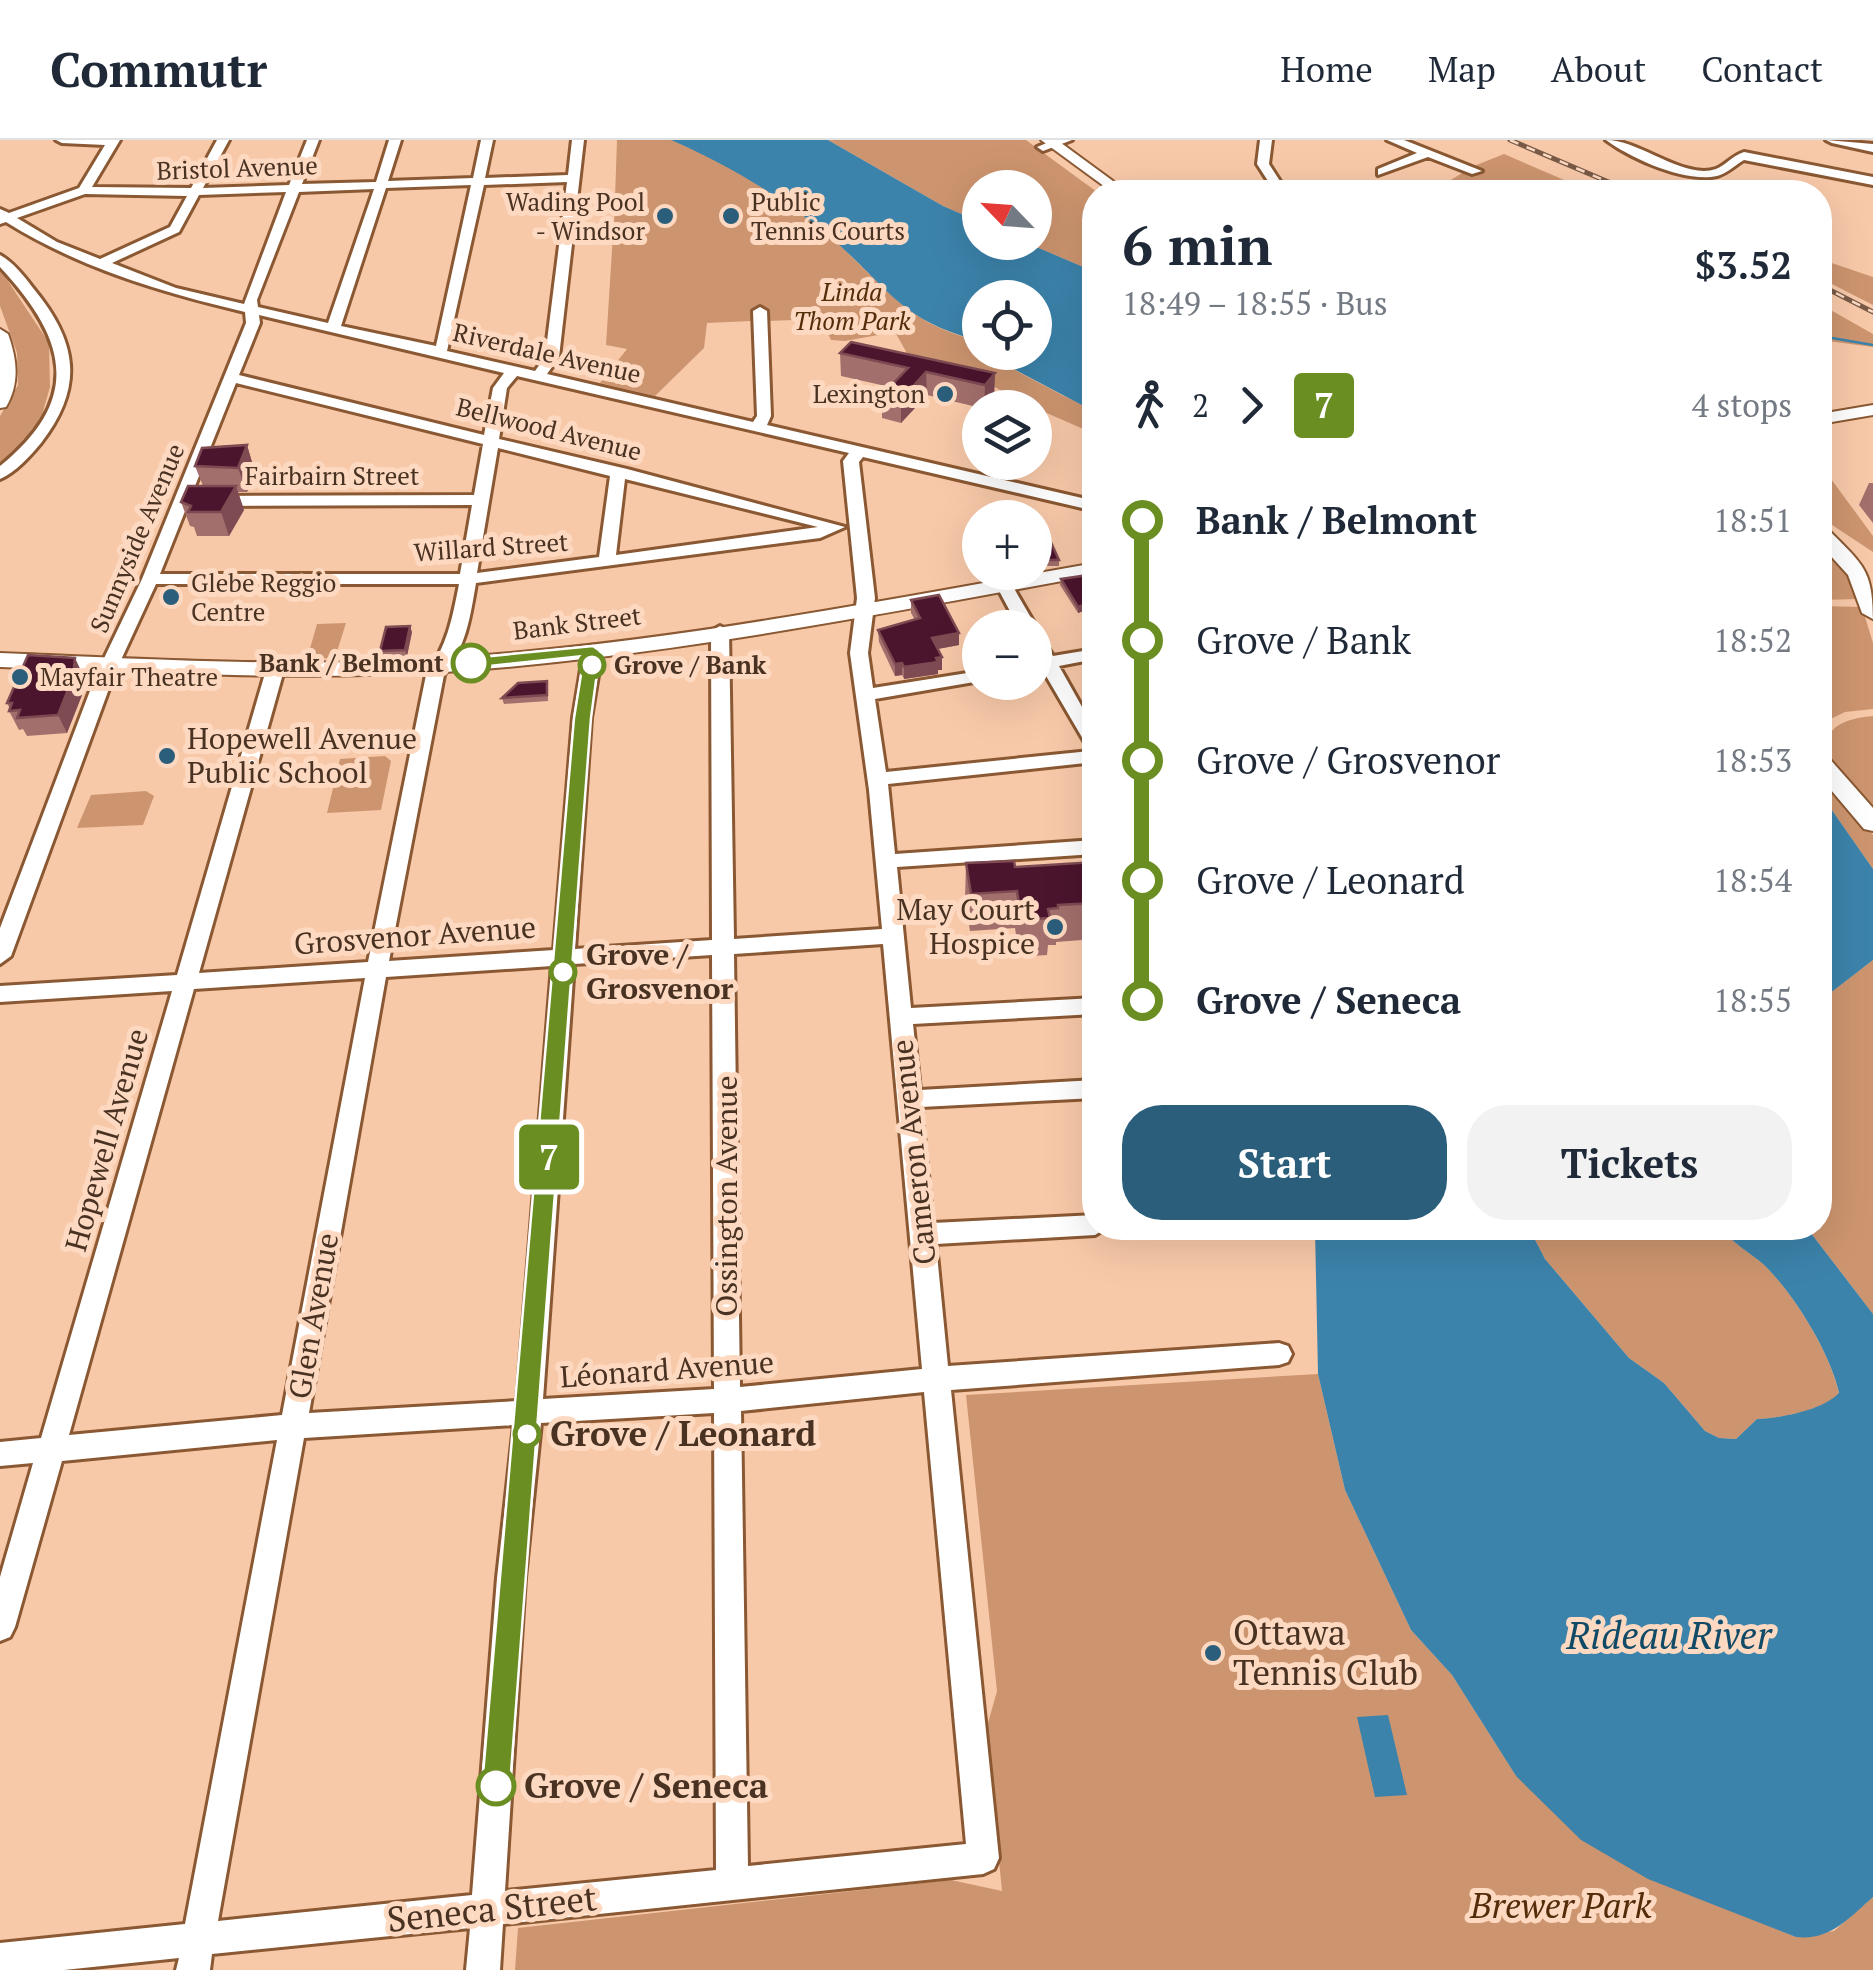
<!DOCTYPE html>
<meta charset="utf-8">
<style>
:root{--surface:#fff;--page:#f2f2f3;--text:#1f2937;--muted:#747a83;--line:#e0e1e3;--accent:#2b5e7b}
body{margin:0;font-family:"PT Serif",serif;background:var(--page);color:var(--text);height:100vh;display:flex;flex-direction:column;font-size:38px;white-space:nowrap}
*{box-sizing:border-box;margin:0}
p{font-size:32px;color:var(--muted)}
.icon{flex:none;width:55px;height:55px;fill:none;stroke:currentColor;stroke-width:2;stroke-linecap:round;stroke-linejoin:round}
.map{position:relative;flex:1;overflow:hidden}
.side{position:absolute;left:1082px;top:40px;width:750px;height:1060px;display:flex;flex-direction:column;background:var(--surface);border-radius:40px;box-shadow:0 10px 40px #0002}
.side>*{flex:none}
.badge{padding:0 20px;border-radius:8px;font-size:35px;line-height:65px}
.needle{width:65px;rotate:295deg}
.buttons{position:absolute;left:962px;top:30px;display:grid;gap:20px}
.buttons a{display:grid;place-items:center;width:90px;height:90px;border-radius:50%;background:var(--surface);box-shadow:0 10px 40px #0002;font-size:50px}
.map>.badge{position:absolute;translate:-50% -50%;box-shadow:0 0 0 5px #fff}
.legs{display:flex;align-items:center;gap:15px;height:110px;padding:0 40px;font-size:32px}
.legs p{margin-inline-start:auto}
.summary{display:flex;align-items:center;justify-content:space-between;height:170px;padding:0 40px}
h1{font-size:55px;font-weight:800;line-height:75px}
.primary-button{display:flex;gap:20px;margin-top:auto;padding:20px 40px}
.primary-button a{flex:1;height:115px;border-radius:40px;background:var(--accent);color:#fff;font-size:40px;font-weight:800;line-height:115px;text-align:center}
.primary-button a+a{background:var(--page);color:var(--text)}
ul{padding:0 40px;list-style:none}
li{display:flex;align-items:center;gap:35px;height:120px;font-size:38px}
li i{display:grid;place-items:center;width:15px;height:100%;margin:0 12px;background:currentColor}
li i::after{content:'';width:25px;height:25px;margin:-12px;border:8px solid;border-radius:50%;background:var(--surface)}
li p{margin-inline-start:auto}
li:first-child i{background:linear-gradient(#0000 50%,currentColor 0)}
li:last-child i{background:linear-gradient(currentColor 50%,#0000 0)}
header{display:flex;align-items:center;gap:60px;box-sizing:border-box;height:140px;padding:0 50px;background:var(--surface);border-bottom:2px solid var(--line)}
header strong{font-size:48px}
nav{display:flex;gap:55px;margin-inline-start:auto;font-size:35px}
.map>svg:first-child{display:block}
.green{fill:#cd956f}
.water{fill:#3c83ab}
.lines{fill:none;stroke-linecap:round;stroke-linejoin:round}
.stream{stroke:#3c83ab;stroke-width:2.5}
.minor-casing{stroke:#8a5832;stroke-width:6}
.major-casing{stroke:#8a5832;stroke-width:4}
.minor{fill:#fff;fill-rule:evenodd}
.major{fill:#fff;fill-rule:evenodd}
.rail-casing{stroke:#785a46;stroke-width:5}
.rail{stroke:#fdd9c1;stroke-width:2.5;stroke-dasharray:9;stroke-linecap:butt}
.wall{fill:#a26f6c}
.shaded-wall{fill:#7f4b53}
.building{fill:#4b152e;stroke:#7f4b53;stroke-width:2.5}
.line-1{fill:#6b8e23;stroke:#fff;stroke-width:2.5}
.poi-dot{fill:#2b5e7b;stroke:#fdd9c1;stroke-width:4}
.stop-1-dot{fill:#fff;stroke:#6b8e23;stroke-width:5}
.labels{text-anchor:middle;stroke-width:10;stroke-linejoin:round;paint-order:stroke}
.far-street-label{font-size:25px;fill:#493222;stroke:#fdd9c1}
.far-poi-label{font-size:25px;fill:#493222;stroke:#fdd9c1;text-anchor:start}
.far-park-label{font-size:25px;font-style:italic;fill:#542c0a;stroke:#fdd9c1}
.far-stop-label{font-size:25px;font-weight:bold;fill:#493222;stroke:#fdd9c1;text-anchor:end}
.poi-label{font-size:30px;fill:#493222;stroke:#fdd9c1;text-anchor:start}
.street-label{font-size:30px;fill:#493222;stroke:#fdd9c1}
.stop-label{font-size:30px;font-weight:bold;fill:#493222;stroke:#fdd9c1;text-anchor:start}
.near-stop-label{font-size:35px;font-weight:bold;fill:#493222;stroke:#fdd9c1;text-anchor:start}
.near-poi-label{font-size:35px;fill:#493222;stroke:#fdd9c1;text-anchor:start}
.near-park-label{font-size:35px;font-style:italic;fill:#542c0a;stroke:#fdd9c1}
.near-street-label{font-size:35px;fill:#493222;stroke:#fdd9c1}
.near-water-label{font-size:38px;font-style:italic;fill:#114a66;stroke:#fdd9c1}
</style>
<header>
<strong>Commutr</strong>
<nav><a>Home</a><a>Map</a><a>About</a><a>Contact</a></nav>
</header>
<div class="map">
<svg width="1873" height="1830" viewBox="0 0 1873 1830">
<rect width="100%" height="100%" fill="#f8c9a9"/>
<path class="green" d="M617 0C634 0 655 0 671 0 708 8 800 71 830 97 884 143 905 185 980 201V212L992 213C998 225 1076 261 1095 272V294L1035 268 1013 264 1012 257 988 243 913 224 895 192 845 201 831 200 821 179 767 181 765 168H752V181L707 183 704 208 655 256 600 243 627 209 606 205 613 94H580V89L614 87Z
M828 0H1026L1097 52 1095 132 1027 103 1035 102V48H980V82L943 66Z
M1504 14 1592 52H1438L1443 50 1439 47 1474 26Z
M1820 119 1873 137V165L1820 138Z
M0 129 49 203 50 247 40 282 20 309 0 326V276L18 245 17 213 0 166Z
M1820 164 1873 194V207L1820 200Z
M1820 324 1873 396V412L1820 377Z
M1820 397 1840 417 1859 459 1820 460Z
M1820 466 1862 467 1873 503V569L1845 572 1820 584Z
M346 483 335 518 307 519 317 484Z
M1873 576V671L1832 623 1826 603C1831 582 1853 578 1873 576Z
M385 616 391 621 381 670 327 673 340 619Z
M1820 630 1873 695V729L1820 653Z
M146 651 154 656 143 685 77 688 91 655Z
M1873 820V1174L1807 1088H1820V861Z
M1529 1088H1721C1732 1103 1749 1112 1763 1124 1793 1152 1831 1214 1839 1254 1823 1270 1781 1278 1757 1279L1736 1299 1719 1298 1705 1291 1664 1243 1629 1218 1545 1119Z
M1318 1234 1345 1350 1411 1490 1452 1535 1516 1636 1752 1779 1796 1797 1834 1791 1873 1757V1830H515L518 1788 951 1740 1002 1751 986 1590 997 1551 966 1255Z"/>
<path class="water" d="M671 0H828L943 66 980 82V102L1027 103 1095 132V272L995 219 992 213 1035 212V158H980V201C898 180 889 147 830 97 784 58 725 23 671 0Z
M1820 653 1873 729V820L1820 861Z
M1315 1088H1529L1545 1119 1629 1218 1664 1243 1705 1291 1719 1298 1736 1299 1757 1279C1781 1278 1823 1270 1839 1253 1831 1214 1793 1152 1763 1124 1749 1112 1732 1103 1721 1088H1807L1873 1174V1757C1849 1778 1830 1801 1796 1797L1648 1739 1581 1700 1516 1636 1452 1535 1411 1490 1345 1350 1318 1234Z
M1388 1575 1407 1655 1375 1657 1357 1577Z"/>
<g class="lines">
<path class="stream" d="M1820 196 1873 205"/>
<defs>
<path id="minor" d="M56 0H120L92 47 191 48 217 0H229L203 48 289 45 307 0H319L302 44 376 42 389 0H401L388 41 473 38 481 0H493L485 38 568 35 572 0H584L559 217 547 234 753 282 757 276 753 171 760 167 767 171 771 276 767 285 1095 361V371L863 317 859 322 875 458 868 513 873 548 980 531V541L875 559 886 632 1090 611 1042 529 1035 530V495L1041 496 1053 516 1095 509V519L1059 526 1095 590V622L888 644 895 714 1095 700V714L897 727 911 868 1095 858V874L913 884 920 950 1095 940V958L921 967 933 1083 1095 1075V1088H1106L1095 1095 936 1104 948 1226 1279 1203 1288 1206 1292 1214 1288 1222 1279 1225 951 1250 999 1718 994 1729 983 1734 503 1784 500 1830H466L470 1788 212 1814 210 1830H176L179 1818 64 1830H0V1803L185 1784 277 1300 62 1321 15 1487 10 1497 0 1501V1437L33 1323 0 1326V1302L41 1298 172 851 0 862V846L177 835 266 530 275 525 284 530 199 833 368 822 426 535C447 506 452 480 459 444H156L114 535 11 816 0 824V788L96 535 142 439 246 183 245 172C160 152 80 128 6 82L0 84V69L9 73 79 48 105 5 62 3ZM567 42 545 217 535 231 447 211 484 45ZM471 45 436 206 341 186 386 48ZM374 49 328 183 258 167 257 160 299 52ZM286 52 244 164 176 148 112 123 179 92 199 55ZM85 54 187 56 170 87 100 119 57 102 17 78ZM259 175 504 233 493 248 484 295 239 235 260 183ZM517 236 849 313 843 321 857 458 850 513 869 650 882 789 734 799 729 491 720 486 711 491 712 800 575 809 591 578 602 511 593 506 584 511 573 578 554 810 389 821 444 535C466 506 470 479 476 443L820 398 845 387 627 329 499 299 507 248ZM236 243 483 304 474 355 212 356 204 361 212 366 472 365 460 434H160ZM498 308 610 336 599 417 477 433ZM625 339 818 387 616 415ZM883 804 922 1229 740 1247 734 814ZM712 815 714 1249 543 1259 574 824ZM552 826 517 1261 309 1273 386 837ZM365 838 282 1275 69 1295 194 849ZM924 1252 966 1704 748 1726 741 1271ZM714 1273 716 1730 505 1751 525 1438 541 1283ZM514 1285 497 1438 472 1755 218 1781 304 1298Z
M1054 0H1072L1043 11 1037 7Z
M1260 0H1272L1269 24 1287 52H1275L1257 24Z
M1387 0H1404L1482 31 1472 34 1428 17 1378 35V29L1417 13Z
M1606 0C1640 0 1684 40 1716 29 1726 25 1732 16 1744 12L1873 37V45L1744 20C1735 25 1728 33 1717 36 1685 43 1632 19 1606 0Z
M1826 0 1873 4V12L1832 3Z
M0 115C13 122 24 136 33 148 77 201 85 246 41 303 30 316 16 332 0 339V326C84 258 66 198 0 127Z
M1004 440 1012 445 1037 488 1035 490V488H1019L996 445Z"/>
<path id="major" d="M1041 0H1057L1128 52H1112Z
M0 189 8 194C17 219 20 243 6 267L0 268Z
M1873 265V275L1820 284V274Z
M1820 386 1827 388C1861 424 1873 427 1873 479L1862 473 1848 435 1820 404Z
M1095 423V435C880 474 664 517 445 532 297 541 148 532 0 527V513C148 519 297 528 445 518 664 504 880 461 1095 423Z
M1820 615 1828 617 1873 668V691L1864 689 1820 637Z"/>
</defs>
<use href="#minor" class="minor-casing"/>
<use href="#major" class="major-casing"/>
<use href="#minor" class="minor"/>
<use href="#major" class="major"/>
<defs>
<path id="rail" d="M1510 0 1632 52
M1820 145 1873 172"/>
</defs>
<use href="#rail" class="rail-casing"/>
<use href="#rail" class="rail"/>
</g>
<path class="wall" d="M840 213 995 233 994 256 985 268H981L927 255 901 283 882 278V255L890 247 841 236Z
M247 305 254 329 247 352H238L244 370 229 396H197L194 387 190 386 181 362 203 346 195 326Z
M1869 343H1873V383L1859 365Z
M978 384H980V432H1013L981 437 966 411V399L979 397Z
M1035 399 1059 420V426H1043L1035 416Z
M1095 434V467L1078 473 1060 445 1061 439Z
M911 460 959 493V505L938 509 942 530H938V534L904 539 902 535 895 536 879 502 878 490 915 480 911 473Z
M412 492 407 516 381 517 380 511Z
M84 537 82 555 67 593 27 596 23 589 19 590 9 571 10 569 7 563Z
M548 547V561L504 564 502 558Z
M1095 722V799L1056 802V805H1048L1047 815 1031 816 1029 807 1018 808 1015 788 970 791 965 760 966 723 1015 727Z"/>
<path class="shaded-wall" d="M926 232 927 255 901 283V260Z
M995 233 994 256 984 268 985 245Z
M247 305 254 329 247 352 238 328Z
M236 346 244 370 229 396 221 372Z
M981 432H1013L981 437Z
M1095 461V467L1078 473V467Z
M410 486 412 492 407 516 405 510Z
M959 493V505L932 510V498Z
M942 517V530H938V534L904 539V527Z
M75 518 84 537 82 555 67 593 58 575Z
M902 523V535L895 536V524Z"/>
<path class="building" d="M851 202 995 233 985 245 926 232 901 260 882 255 908 228 840 213Z
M247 305 238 328 195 326 202 308Z
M188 346H236L221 372H188L191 366 181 362Z
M1048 396 1059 420H1043L1035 410V399Z
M980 397V423L966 399Z
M1095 434V461L1078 467 1061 439Z
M939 455 959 493 932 498 942 517 936 518 938 522 904 527 902 523 895 524 878 490 920 478 911 460Z
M410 486 405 510 380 511 386 487Z
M28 515 75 518 73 537 58 575 17 578 20 570 9 571 12 563H7Z
M547 541V555L502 558 518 543Z
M1014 721 1015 727 1095 722V763L1058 765V768L1048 769 1050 778 1033 779 1032 770 1020 771 1017 751 971 754 966 723Z"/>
<path class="line-1" d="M593 506 600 511 591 578 510 1646 506 1656 496 1660 486 1656 482 1646 574 578 584 516 471 528 463 523 471 518Z"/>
<g class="poi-dot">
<circle cx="665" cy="76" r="10"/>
<circle cx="731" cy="76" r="10"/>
<circle cx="945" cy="254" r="10"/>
<circle cx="171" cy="457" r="10"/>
<circle cx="20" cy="537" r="10"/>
<circle cx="167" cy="616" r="10"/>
<circle cx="1055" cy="787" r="10"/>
<circle cx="1213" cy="1513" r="10"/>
</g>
<g class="stop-1-dot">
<circle cx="471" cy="523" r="18"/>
<circle cx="592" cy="525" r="12"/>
<circle cx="563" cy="832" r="12"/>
<circle cx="527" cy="1294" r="12"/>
<circle cx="496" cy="1646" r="18"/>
</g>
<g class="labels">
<g class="far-street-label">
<text transform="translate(237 28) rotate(-2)" y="9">Bristol Avenue</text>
<text transform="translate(547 213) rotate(13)" y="9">Riverdale Avenue</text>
<text transform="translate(549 289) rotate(14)" y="9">Bellwood Avenue</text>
<text x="332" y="345">Fairbairn Street</text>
<text transform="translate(137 398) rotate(-67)" y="9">Sunnyside Avenue</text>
<text transform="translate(491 407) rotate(-4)" y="9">Willard Street</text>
<text transform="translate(577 483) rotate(-7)" y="9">Bank Street</text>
</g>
<g class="far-poi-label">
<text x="645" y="71" text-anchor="end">Wading Pool<tspan x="645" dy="29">- Windsor</tspan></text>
<text x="751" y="71">Public<tspan x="751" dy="29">Tennis Courts</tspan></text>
<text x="925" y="263" text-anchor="end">Lexington</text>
<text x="191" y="452">Glebe Reggio<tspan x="191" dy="29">Centre</tspan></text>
<text x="40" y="546">Mayfair Theatre</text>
</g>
<g class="far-park-label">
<text x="852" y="161">Linda<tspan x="852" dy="29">Thom Park</tspan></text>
</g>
<g class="far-stop-label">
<text x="444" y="532">Bank / Belmont</text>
<text x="614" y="534" text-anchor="start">Grove / Bank</text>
</g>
<g class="poi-label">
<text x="187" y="609">Hopewell Avenue<tspan x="187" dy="34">Public School</tspan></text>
<text x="1035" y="780" text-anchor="end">May Court<tspan x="1035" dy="34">Hospice</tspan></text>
</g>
<g class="street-label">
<text transform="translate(415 796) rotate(-4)" y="10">Grosvenor Avenue</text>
<text transform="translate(107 1000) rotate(-74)" y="10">Hopewell Avenue</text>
<text transform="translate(914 1012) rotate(-96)" y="10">Cameron Avenue</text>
<text transform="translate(727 1056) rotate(-90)" y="10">Ossington Avenue</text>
<text transform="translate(314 1176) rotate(-80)" y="10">Glen Avenue</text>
<text transform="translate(667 1230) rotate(-4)" y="10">Léonard Avenue</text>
</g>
<g class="stop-label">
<text x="586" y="825">Grove /<tspan x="586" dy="34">Grosvenor</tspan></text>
</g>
<g class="near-stop-label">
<text x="550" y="1306">Grove / Leonard</text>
<text x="524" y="1658">Grove / Seneca</text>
</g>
<g class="near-poi-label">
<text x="1233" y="1505">Ottawa<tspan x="1233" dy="40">Tennis Club</tspan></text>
</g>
<g class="near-park-label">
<text x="1561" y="1778">Brewer Park</text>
</g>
<g class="near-street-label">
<text transform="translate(492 1769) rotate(-6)" y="12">Seneca Street</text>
</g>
<g class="near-water-label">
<text x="1669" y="1509">Rideau River</text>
</g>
</g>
</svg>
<div class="buttons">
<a><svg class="needle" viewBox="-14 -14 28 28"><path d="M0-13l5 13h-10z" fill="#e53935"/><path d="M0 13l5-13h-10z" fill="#747a83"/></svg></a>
<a><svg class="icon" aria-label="locate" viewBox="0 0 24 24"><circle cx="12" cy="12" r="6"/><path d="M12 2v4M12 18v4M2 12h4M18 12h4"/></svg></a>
<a><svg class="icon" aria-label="layers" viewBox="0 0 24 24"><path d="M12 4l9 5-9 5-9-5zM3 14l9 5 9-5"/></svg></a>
<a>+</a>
<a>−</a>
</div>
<b class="badge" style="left:549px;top:1017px;background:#6b8e23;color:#fff">7</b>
<section class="side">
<div class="summary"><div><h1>6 min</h1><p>18:49 – 18:55 · Bus</p></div><b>$3.52</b></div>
<div class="legs"><svg class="icon" aria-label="walk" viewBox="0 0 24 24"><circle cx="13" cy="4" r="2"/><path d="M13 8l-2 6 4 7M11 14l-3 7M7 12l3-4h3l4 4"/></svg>2<svg class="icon" aria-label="forward" viewBox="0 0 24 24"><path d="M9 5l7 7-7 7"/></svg><b class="badge" style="background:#6b8e23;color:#fff">7</b><p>4 stops</p></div>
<ul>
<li><i style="color:#6b8e23"></i><b>Bank / Belmont</b><p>18:51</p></li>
<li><i style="color:#6b8e23"></i><span>Grove / Bank</span><p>18:52</p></li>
<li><i style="color:#6b8e23"></i><span>Grove / Grosvenor</span><p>18:53</p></li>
<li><i style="color:#6b8e23"></i><span>Grove / Leonard</span><p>18:54</p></li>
<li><i style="color:#6b8e23"></i><b>Grove / Seneca</b><p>18:55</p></li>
</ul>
<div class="primary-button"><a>Start</a><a>Tickets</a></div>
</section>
</div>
